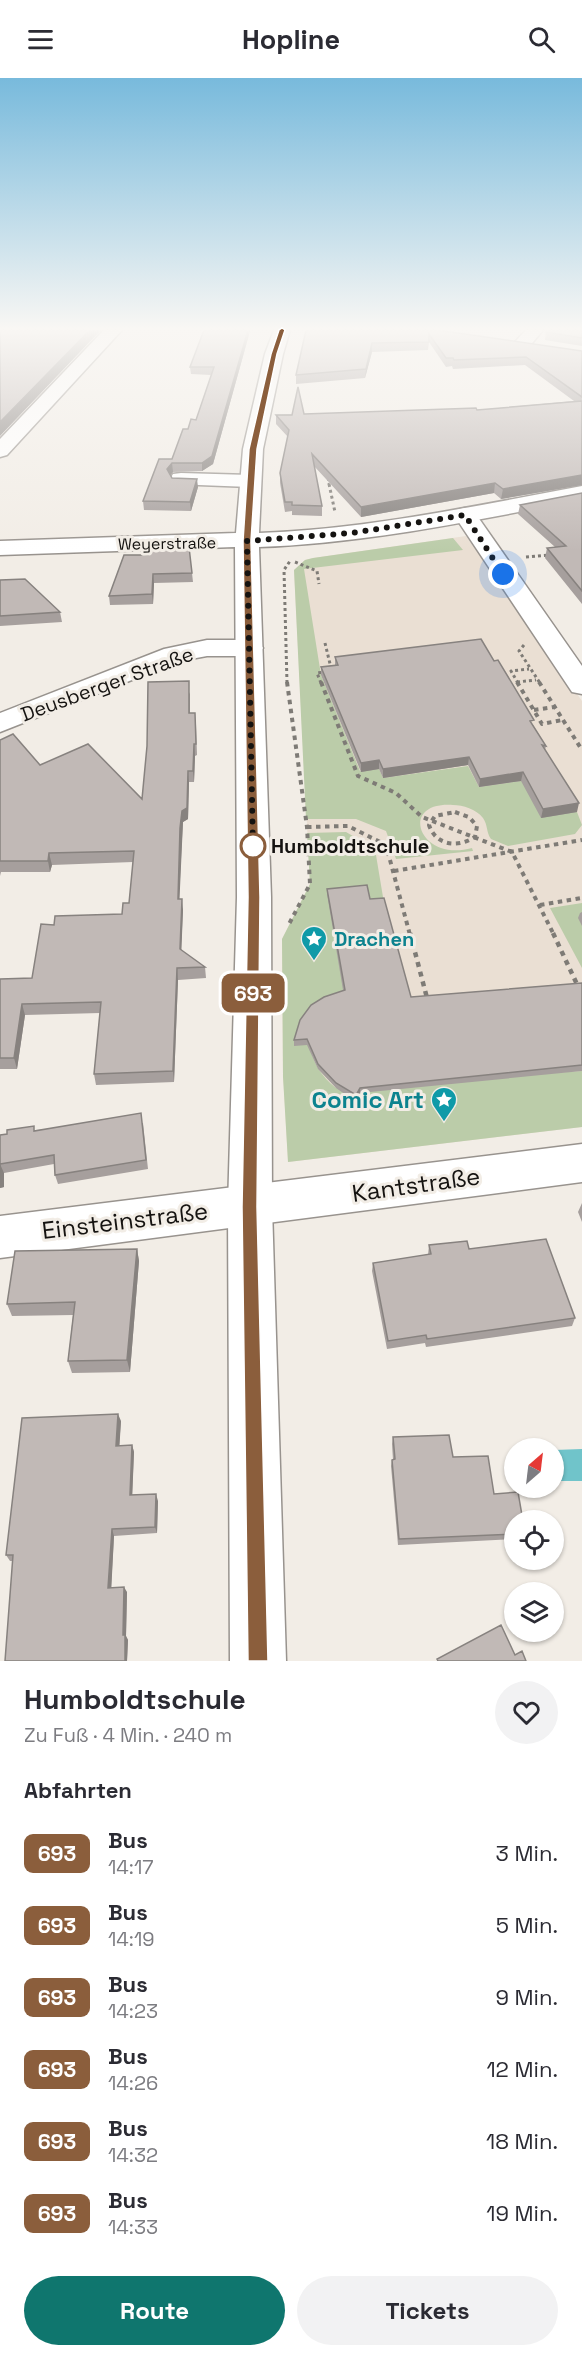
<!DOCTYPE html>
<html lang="de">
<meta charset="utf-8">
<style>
:root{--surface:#fff;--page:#f2f2f3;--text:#2b2b33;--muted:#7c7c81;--accent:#0f766e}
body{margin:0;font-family:"Space Grotesk",sans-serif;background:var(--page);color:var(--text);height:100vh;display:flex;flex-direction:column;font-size:22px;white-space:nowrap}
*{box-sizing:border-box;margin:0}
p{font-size:20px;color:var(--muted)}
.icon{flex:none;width:33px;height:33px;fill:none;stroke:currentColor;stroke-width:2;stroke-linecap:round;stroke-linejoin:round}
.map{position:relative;height:1583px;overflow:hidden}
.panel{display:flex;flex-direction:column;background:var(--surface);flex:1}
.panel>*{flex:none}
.badge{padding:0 12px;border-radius:9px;font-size:21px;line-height:39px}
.needle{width:39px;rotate:28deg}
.fabs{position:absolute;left:504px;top:1360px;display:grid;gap:12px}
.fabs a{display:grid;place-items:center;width:60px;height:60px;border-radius:50%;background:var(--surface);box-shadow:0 2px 4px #0004;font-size:30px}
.you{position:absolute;width:30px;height:30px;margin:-15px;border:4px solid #fff;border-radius:50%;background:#1a73e8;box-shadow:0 0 0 9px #1a73e833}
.map>.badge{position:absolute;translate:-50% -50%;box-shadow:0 0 0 3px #fff}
h2{padding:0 24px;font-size:22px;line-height:54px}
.round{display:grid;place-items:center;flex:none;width:63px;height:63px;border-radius:32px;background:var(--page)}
.overview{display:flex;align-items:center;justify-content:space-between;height:102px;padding:0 24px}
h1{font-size:28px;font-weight:700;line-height:45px}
.button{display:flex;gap:12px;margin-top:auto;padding:12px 24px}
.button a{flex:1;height:69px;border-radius:36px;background:var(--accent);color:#fff;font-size:24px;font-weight:700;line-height:69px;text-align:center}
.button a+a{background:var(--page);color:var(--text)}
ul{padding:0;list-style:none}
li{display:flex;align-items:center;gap:18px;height:72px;padding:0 24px}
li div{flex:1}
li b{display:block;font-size:22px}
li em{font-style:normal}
li .badge{min-width:66px;font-weight:700;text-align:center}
header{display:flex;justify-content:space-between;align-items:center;height:78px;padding:0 24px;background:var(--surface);font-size:27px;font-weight:700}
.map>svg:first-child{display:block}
.built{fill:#eadfd3}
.green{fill:#bbcca9}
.water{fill:#70c4ca}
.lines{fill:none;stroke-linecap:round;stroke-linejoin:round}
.minor-casing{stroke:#98938e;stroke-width:3}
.major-casing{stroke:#98938e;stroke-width:3}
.path-far3{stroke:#7e7b76;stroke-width:2;stroke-dasharray:2 2;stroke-linecap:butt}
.path-far2{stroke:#7e7b76;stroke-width:3;stroke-dasharray:3 3;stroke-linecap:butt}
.path-far1{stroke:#7e7b76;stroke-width:4;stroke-dasharray:4.5 4.5;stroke-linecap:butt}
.path{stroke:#7e7b76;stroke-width:4.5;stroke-dasharray:5 5;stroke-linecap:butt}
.minor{fill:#fff;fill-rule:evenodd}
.major{fill:#fff;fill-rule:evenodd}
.wall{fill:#a69f9d}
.shaded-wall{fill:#87827f}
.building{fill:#c1b9b6;stroke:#87827f;stroke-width:1.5}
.line{fill:#8b5e3c;stroke:#fff;stroke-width:1.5}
.walk{stroke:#151311;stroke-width:6;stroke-dasharray:0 10.8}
.stop-dot{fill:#fff;stroke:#8b5e3c;stroke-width:3}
.labels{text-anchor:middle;stroke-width:6;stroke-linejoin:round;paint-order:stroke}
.far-street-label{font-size:16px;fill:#151311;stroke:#f2ede6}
.street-label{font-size:20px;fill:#151311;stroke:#f2ede6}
.stop-label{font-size:20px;font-weight:bold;fill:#151311;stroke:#f2ede6;text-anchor:start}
.culture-label{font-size:20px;font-weight:bold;fill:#0d838f;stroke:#f2ede6;text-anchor:start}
.near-culture-label{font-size:24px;font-weight:bold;fill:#0d838f;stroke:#f2ede6;text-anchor:end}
.near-street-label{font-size:24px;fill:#151311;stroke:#f2ede6}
</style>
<header><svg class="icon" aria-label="menu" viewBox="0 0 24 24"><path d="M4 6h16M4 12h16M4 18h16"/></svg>Hopline<svg class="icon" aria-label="search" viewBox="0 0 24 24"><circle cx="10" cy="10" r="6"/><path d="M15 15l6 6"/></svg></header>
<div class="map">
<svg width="582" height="1583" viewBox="0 0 582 1583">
<rect width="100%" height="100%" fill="#f2ede6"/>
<path class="built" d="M466 458 582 623V1049L288 1084 283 995 282 861 310 806 294 492 305 482 313 480Z"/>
<path class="green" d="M453 460 463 472 304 491 321 597 360 693 379 691 383 700 468 688 479 709 555 698 577 734 582 747 575 756 508 768 491 761C486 754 488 747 483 740 476 731 463 727 453 727 397 723 419 785 472 770L473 773 396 781 386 753 356 741H306L294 492 305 482 313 480Z
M346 754 375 771 384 825 345 924 309 966C313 985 321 998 336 1010L582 993V1049L288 1084 283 999 282 861 310 806 307 755Z
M582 825V890L550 830Z"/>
<path class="water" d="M582 1371V1403H554V1372Z"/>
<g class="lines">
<defs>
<path id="minor" d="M104 252H122L7 377 0 379V361Z
M526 252H543L528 270H516L513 266Z
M181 395 250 397 258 398 261 403 258 408 250 409 173 406 170 401 173 396Z
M465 430 473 432 582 588V616L572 614 454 437 457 432Z
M207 562H250L259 564 263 570 259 576 250 578H207L180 583 0 654V635L164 571Z
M582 1066V1104L0 1180V1138Z"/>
<path id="major" d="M274 252H290L283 276 263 371 259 455C368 451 475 428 582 408V422C475 442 368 465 259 469L271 819 272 1129 286 1583H230L228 1129 237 819 235 469 0 477V463L236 455 243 371 265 276Z"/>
</defs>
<use href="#minor" class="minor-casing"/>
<use href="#major" class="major-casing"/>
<path class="path-far3" d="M328 401 329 408"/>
<path class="path-far2" d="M329 406 335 434
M526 479 549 477
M295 484 317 493 319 506
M325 565 331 590
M524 567 519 573 540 605
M517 604 536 602
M287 605 284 492 290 483
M321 605 317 595 326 594
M518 605 511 593 529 591"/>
<path class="path-far1" d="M287 604 307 749 310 806 288 848
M321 604 358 698 396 715 422 739 512 774 554 857
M517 604 542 646 562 642
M539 604 582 672
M534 632 554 629
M455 734 469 739 477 748 475 759C458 770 436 768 429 747L435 738Z
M307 749 348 748 386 767 410 857
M394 793 582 762
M540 827 582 820"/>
<path class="path" d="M410 855 427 920
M553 855 582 917"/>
<use href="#minor" class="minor"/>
<use href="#major" class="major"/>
</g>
<path class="wall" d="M306 252H437L582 273V407L501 421 494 415 361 439 314 388 322 428V438L292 437V433L285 434 280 405V395L288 359 276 346V337L477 332 574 323 525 287 453 291 452 288 446 289 429 264 428 272 372 274 365 300 296 306V297Z
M582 252V268L545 262 546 254Z
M250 253 213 386 202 393 173 394 171 397 172 400 198 409 191 433 144 432 143 423 172 381 188 351 196 342 211 297 191 296 190 289Z
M582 415V526L545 480 547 470 555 469 518 436 520 427Z
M124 477 192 495 193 504 154 505 153 526 110 527 109 518Z
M0 502 60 534 62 544 0 548Z
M335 579 533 647 546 668 545 672 577 734 541 740 521 703 479 709 468 687 383 700 379 691 361 694 321 597V589L335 587Z
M190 614V635L196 646 197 677 195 678 194 704H189L188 741 183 744 182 761 179 821 183 832 181 872 205 889 206 900 178 902 174 1004 96 1007 94 996 100 935 25 937 17 991H0V901L32 900 54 847 122 836 129 825 133 784 52 787 50 794H1L0 798V662L40 687 142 721Z
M327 811 370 821 411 919 582 905V993L360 1015 355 1023 336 1010 318 991 307 967 294 968V962L343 912 327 816Z
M582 834V848L578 840 580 835Z
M143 1045 148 1091 58 1106 55 1097 54 1086 4 1095V1109L0 1110V1057L36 1052Z
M582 1125V1144L578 1134Z
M429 1167 469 1171 575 1240 572 1248 426 1269 425 1265 387 1271 372 1193 373 1185 428 1177Z
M137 1171 139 1183 130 1294 72 1295 68 1283 73 1237 12 1238 7 1226Z
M121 1343 119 1368 132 1367 134 1374 132 1417 158 1423 157 1455 114 1458 111 1510 127 1514 126 1558 128 1562 127 1583H5L13 1483H10L6 1477Z
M393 1359 453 1379 494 1416 514 1443V1461L398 1467 391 1388 392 1382H393L392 1366Z"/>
<path class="shaded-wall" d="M90 252H101L0 358V344Z
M248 252H250V253L213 386 202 393V385Z
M372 265V274L365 300 366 291Z
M172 385 173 394 168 400 167 391Z
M582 397V407L501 421 503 411Z
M197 401 198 409 191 433 190 424Z
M495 405 494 415 361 439V429Z
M153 496 154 505 153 526 152 516Z
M194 666 195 678 194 704 193 693Z
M469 679 468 687 383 700V691Z
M379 682V691L361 694V685Z
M188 693 189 704 188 741 183 744 179 832 178 821 180 750 182 733Z
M523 694 521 703 479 709 480 701Z
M579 725 577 734 541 740 543 731Z
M49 775 52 787 50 794 48 783Z
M182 821 183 832 181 882 180 871Z
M177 890 178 902 174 1004 173 993Z
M22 926 25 937 17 991 14 980Z
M360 1010V1015L355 1023 356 1017Z
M0 1086 4 1095V1109L0 1110Z
M137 1171 139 1183 130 1294 127 1282Z
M118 1336 121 1343 119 1375 116 1368Z
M132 1367 134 1374 132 1424 130 1417Z
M156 1416 158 1423 157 1455 155 1449Z
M112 1451 114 1458 111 1516 108 1510Z
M124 1509 127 1514 126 1558 128 1562 127 1583H125L123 1557Z"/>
<path class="building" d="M0 252H90L0 344Z
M204 252H248L212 378 202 385H172L167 391 172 400 197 401 190 424 143 423 159 381H172L183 351H188L191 341 196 342 214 289H190Z
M306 252H437L582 273V319L526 279 454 282 453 280H446L429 256V264L372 265 366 291 296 297Z
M548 252H582V260L546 254Z
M298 309 304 336 476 330 477 332 582 323V397L503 411 495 405 361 429 312 376 322 428 292 427V424H285L280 395 289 352 276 337H292Z
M582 415V513L547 470 566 468 520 427Z
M189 469 192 495 153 496 152 516 109 518 124 477H148L149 470Z
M25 501 60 534 0 538V502Z
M481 561 494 583 498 582 534 642 530 643 546 668 542 667 579 725 543 731 523 694 480 701 469 679 383 691 379 682 361 685 321 589 338 587 335 579Z
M189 603V635H195L196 666H194L193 693H188L187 730 182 733 180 750 178 821H182L180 871 205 889 177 890 173 993 94 996 101 924 22 926 14 980H0V901L32 900 41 846 54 847 55 838 122 836 123 825H129L134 773 49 775 48 783H0V662L13 656 40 687 88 666 142 721 147 668 148 604Z
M367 807 370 821 384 820 411 919 582 905V987L360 1010 356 1017 336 1005 318 986 307 961 294 962 300 942 311 927 324 919 345 912 327 811Z
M141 1035 146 1082 55 1097 54 1077 0 1086V1100V1057L7 1056V1052L34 1048V1053Z
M546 1161 575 1240 427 1261 426 1257 388 1263 373 1185 431 1176 429 1167 467 1163 469 1171Z
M137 1171 127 1282 68 1283 75 1224 7 1226 15 1173Z
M118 1336 116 1368 132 1367 130 1417 156 1416 155 1449 112 1451 108 1510 124 1509 123 1557H125V1583H5L13 1477H6L22 1340Z
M449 1357 453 1379 488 1378 494 1416 518 1414 523 1443H514V1456L399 1461 392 1382 395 1381 393 1359Z
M501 1547 515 1577 522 1573 526 1583H438L437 1581Z"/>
<linearGradient id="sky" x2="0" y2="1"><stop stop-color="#78badc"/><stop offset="0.53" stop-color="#f9f7f4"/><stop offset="1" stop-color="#f9f7f4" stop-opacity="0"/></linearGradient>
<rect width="582" height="473" fill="url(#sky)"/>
<path class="line" d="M282 250 285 252 277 276 257 371 251 463 260 819 257 1129 268 1583H248L242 1129 248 819 243 463 249 371 271 276 279 252Z"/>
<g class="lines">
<path class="walk" d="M253 768V772L247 463 352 455 465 437 503 496"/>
</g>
<defs>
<symbol id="sight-pin" viewBox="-11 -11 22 30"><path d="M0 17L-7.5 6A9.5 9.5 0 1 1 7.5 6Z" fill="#0f9aa8" stroke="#f2ede6"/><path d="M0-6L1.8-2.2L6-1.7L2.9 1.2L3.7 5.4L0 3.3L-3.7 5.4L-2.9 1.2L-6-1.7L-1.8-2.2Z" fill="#fff"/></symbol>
</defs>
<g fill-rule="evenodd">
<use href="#sight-pin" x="299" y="846" width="30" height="40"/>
<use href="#sight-pin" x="429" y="1007" width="30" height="40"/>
</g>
<circle class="stop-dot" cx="253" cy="768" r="12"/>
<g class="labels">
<g class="far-street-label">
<text transform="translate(167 465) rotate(-1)" y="6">Weyerstraße</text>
</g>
<g class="street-label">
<text transform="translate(107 606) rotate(-20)" y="7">Deusberger Straße</text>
</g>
<g class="stop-label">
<text x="271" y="775">Humboldtschule</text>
</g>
<g class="culture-label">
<text x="334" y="868">Drachen</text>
</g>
<g class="near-culture-label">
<text x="424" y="1030">Comic Art</text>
</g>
<g class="near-street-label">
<text transform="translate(416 1107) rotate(-8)" y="8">Kantstraße</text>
<text transform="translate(125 1143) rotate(-7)" y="8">Einsteinstraße</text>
</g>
</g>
</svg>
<div class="fabs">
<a><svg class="needle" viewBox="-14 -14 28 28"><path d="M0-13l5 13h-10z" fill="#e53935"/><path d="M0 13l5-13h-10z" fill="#7c7c81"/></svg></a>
<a><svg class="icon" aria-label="locate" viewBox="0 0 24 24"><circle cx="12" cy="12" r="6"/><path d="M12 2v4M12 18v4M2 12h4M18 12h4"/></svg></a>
<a><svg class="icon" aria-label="layers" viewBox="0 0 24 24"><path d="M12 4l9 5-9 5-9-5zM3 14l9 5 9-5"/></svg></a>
</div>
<div class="you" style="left:503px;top:496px"></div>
<b class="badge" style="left:253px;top:915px;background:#8b5e3c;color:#fff">693</b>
</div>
<section class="panel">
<div class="overview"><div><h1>Humboldtschule</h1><p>Zu Fuß · 4 Min. · 240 m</p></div><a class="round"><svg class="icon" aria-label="heart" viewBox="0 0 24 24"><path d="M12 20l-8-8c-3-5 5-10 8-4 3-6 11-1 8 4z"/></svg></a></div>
<h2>Abfahrten</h2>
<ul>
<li><span class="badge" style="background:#8b5e3c;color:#fff">693</span><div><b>Bus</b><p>14:17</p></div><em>3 Min.</em></li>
<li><span class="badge" style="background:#8b5e3c;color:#fff">693</span><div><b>Bus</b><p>14:19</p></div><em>5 Min.</em></li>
<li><span class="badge" style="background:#8b5e3c;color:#fff">693</span><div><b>Bus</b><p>14:23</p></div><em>9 Min.</em></li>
<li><span class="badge" style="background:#8b5e3c;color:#fff">693</span><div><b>Bus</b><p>14:26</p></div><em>12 Min.</em></li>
<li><span class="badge" style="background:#8b5e3c;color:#fff">693</span><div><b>Bus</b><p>14:32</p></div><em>18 Min.</em></li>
<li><span class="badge" style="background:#8b5e3c;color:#fff">693</span><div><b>Bus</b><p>14:33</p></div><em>19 Min.</em></li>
</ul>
<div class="button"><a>Route</a><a>Tickets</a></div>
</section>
